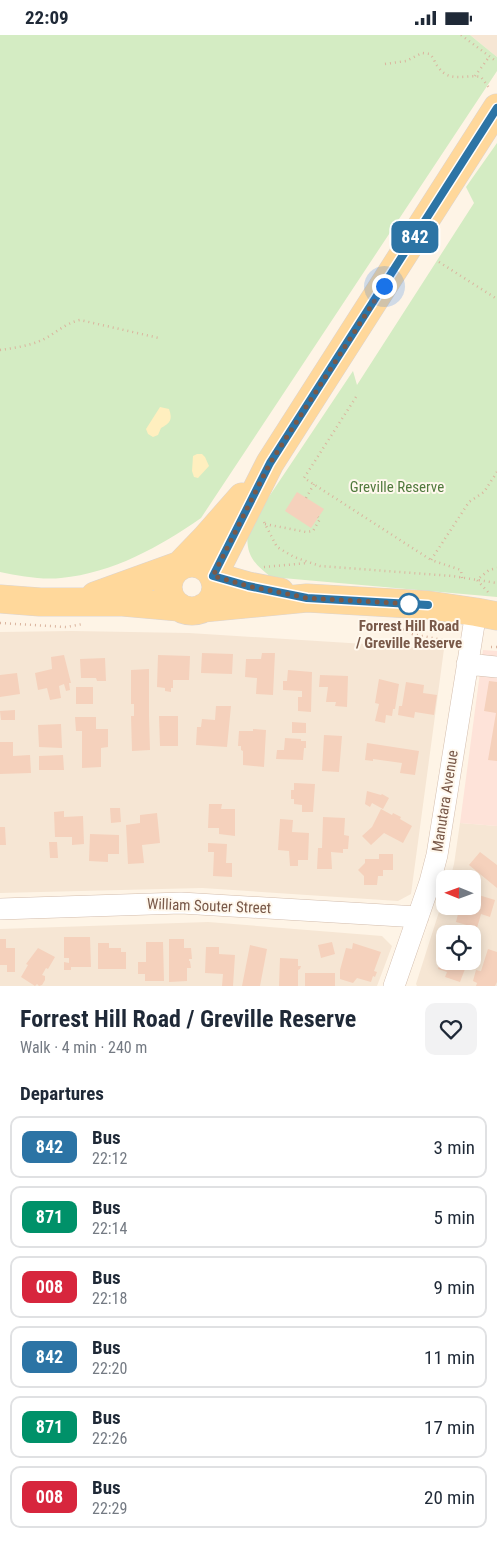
<!DOCTYPE html>
<meta charset="utf-8">
<style>
:root{--surface:#fff;--page:#f2f2f3;--text:#1f2937;--muted:#747a83;--line:#e0e1e3}
body{margin:0;font-family:"Roboto Condensed",sans-serif;background:var(--page);color:var(--text);height:100vh;display:flex;flex-direction:column;font-size:19px;white-space:nowrap}
*{box-sizing:border-box;margin:0}
p{font-size:16px;color:var(--muted)}
.icon{flex:none;width:28px;height:28px;fill:none;stroke:currentColor;stroke-width:2;stroke-linecap:round;stroke-linejoin:round}
.map{position:relative;height:951px;overflow:hidden}
.side{display:flex;flex-direction:column;background:var(--surface);flex:1}
.side>*{flex:none}
.badge{padding:0 10px;border-radius:8px;font-size:18px;line-height:32px}
.needle{width:32px;rotate:271deg}
.fabs{position:absolute;left:436px;top:835px;display:grid;gap:10px}
.fabs a{display:grid;place-items:center;width:45px;height:45px;border-radius:10px;background:var(--surface);box-shadow:0 2px 12px #0003;font-size:25px}
.you{position:absolute;width:25px;height:25px;margin:-12px;border:4px solid #fff;border-radius:50%;background:#1a73e8;box-shadow:0 0 0 8px #1a73e833}
.map>.badge{position:absolute;translate:-50% -50%;box-shadow:0 0 0 2px #fff}
h2{padding:0 20px;font-size:19px;line-height:45px}
.round{display:grid;place-items:center;flex:none;width:52px;height:52px;border-radius:10px;background:var(--page)}
.head{display:flex;align-items:center;justify-content:space-between;height:85px;padding:0 20px}
h1{font-size:24px;font-weight:700;line-height:38px}
ul{padding:0;list-style:none}
li{display:flex;align-items:center;gap:15px;height:62px;margin:0 10px 8px;padding:0 10px;border:2px solid var(--line);border-radius:10px}
li div{flex:1}
li b{display:block;font-size:19px}
li em{font-style:normal}
li .badge{min-width:55px;font-weight:700;text-align:center}
.status{display:flex;justify-content:space-between;align-items:center;height:35px;padding:0 25px;background:var(--surface);direction:ltr}
.status svg{height:14px;fill:currentColor}
.map>svg:first-child{display:block}
.residential{fill:#f6e6d4;fill-rule:evenodd}
.commercial{fill:#fee3d9}
.green{fill:#d4ecc3}
.sand{fill:#ffefbf}
.building{fill:#f5d1bc}
.lines{fill:none;stroke-linecap:round;stroke-linejoin:round}
.minor-casing{stroke:#d3bdad;stroke-width:22}
.major-casing{stroke:#dcd4d0;stroke-width:29}
.path{stroke:#dab49e;stroke-width:2.5;stroke-dasharray:1 4;stroke-linecap:butt}
.minor{stroke:#fff;stroke-width:21}
.major{stroke:#ffd89b;stroke-width:28}
.line-casing{stroke:#fff;stroke-width:11}
.line{stroke:#2c74a5;stroke-width:8}
.walk{stroke:#795949;stroke-width:5;stroke-dasharray:0 9}
.stop-dot{fill:#fff;stroke:#2c74a5;stroke-width:2.5}
.labels{text-anchor:middle;stroke-width:4;stroke-linejoin:round;paint-order:stroke}
.park-label{font-size:15px;fill:#507a3d;stroke:#fff8ed}
.stop-label{font-size:15px;font-weight:bold;fill:#795949;stroke:#fff8ed}
.street-label{font-size:15px;fill:#795949;stroke:#fff8ed}
</style>
<div class="status"><b>22:09</b><svg viewBox="0 0 49 12"><path d="M0 12V9h3v3zM5 12V6h3v6zM10 12V3h3v9zM15 12V0h3v12zM26 1h20v11H26zM47 4h2v5h-2z"/></svg></div>
<div class="map">
<svg width="497" height="951" viewBox="0 0 497 951">
<rect width="100%" height="100%" fill="#fef4e6"/>
<path class="residential" d="M470 0H497V22Z
M72 596 189 598 444 614 411 859 398 866 202 853 0 858V597Z
M460 788 497 791V951H417L416 949 445 858V871H472V844H450L454 829ZM445 899H472V926H445Z
M208 887 382 901 392 911 377 951H0V894Z"/>
<path class="commercial" d="M483 615 497 616V791L460 788Z"/>
<path class="green" d="M0 0H470L497 22V36L201 483C159 512 113 538 61 543 41 545 20 541 0 537Z
M497 108V562L271 542C252 527 245 519 248 493L353 336 357 350 474 168 466 152Z"/>
<path class="sand" d="M160 372 169 374C173 385 170 388 161 393L158 400 153 402 148 399 146 394Z
M197 419H202L205 422 209 431 198 443 194 442 192 436 193 421Z"/>
<path class="building" d="M297 457 324 474 311 493 285 476Z
M202 618 233 619 232 639 201 638Z
M262 618H275L273 660 256 659 257 643 245 642 246 624H261Z
M64 620 71 648H69L70 655 66 656 64 649 59 651 61 663 50 665 47 653 38 655 35 638 52 634 51 622Z
M158 620 190 621 189 645H173V653H171V657L165 656V653L157 652Z
M105 623 106 646H97L96 643H81L80 624Z
M149 634V681L150 715 132 716 131 681H134V669H131V635Z
M288 635 312 637 311 677 298 676V662H302V656L283 655V646H287Z
M17 638 20 659 0 662V640Z
M320 640 348 641 347 672 335 671 336 667H326L328 652H319Z
M379 644 399 649 395 674H393L392 681 386 680 385 688 375 686 379 669 375 668Z
M489 646 497 647V726L488 725 496 678 484 676Z
M406 647 424 650 423 658 437 660 434 680 415 677 414 683 398 680 399 671H402Z
M76 652H93V669H76Z
M216 671H231L227 712 196 710 197 692H201L202 684 215 685Z
M15 675V685H1L0 676Z
M159 681H178V711H160Z
M75 682H96V694H108V712L101 713V732L82 733V696H76Z
M292 687 306 688V698H292Z
M61 689 62 713 39 712 38 690Z
M253 694 266 695 264 732 243 730V716L241 715V711H238L239 696H253Z
M324 700 342 701 339 737 322 736Z
M285 703 301 704V706H306V713H304L303 725 276 724 277 715H284Z
M0 707H13V721L30 720 31 738 0 739Z
M367 708 419 716 415 740 400 738 402 728 373 724V726L365 725Z
M63 720 64 735H39V721Z
M294 748 315 749 313 777H302V770L294 769V764H291V755H294Z
M367 756 381 760 382 759 389 763 383 774 372 768 370 772 365 769Z
M209 769H222L221 774H235V801L219 799V793H208Z
M110 773H120L121 787 111 788Z
M381 774 392 780 393 778 401 782 400 784 412 791 403 808 384 798 371 810 362 801 372 792Z
M64 776V782L83 781 84 809 72 810V802H55L54 777Z
M157 778 160 808 142 810 144 828 128 829 126 790 140 788V780Z
M323 782 345 783 344 800 349 801 348 814H343V818L331 817 332 834H317L318 813H322Z
M280 784 293 785 292 797 309 798 308 825H298V831H290L289 816 278 815Z
M0 792H5L6 810H0Z
M90 799 119 800V819H108V827L89 826Z
M49 807H57L58 823H50Z
M208 808 227 809 226 828H232V842L213 841 214 817H208Z
M480 817 497 830V853L469 830Z
M379 819H393V835H383V841H378L377 850H364V841L358 835 365 828V824H379Z
M472 858 495 865 490 882 481 879 477 893 456 887 460 871H472Z
M64 902H90L91 932H71V935H64V927L69 928V923H64Z
M0 904H6V913H15V937H7V930H0Z
M169 904H184V913H191L192 924H189V926H190L191 933H187V946L169 947Z
M146 907H163L164 946H145V939H138V927H146Z
M332 907 335 919 321 923 318 910Z
M98 908H109V913H121V917H126V934H98Z
M353 908 381 917 374 936 377 937 375 942 373 941 371 947 357 943 353 948 340 944V935L346 913 352 914Z
M250 910 267 914 260 951H242Z
M206 912H219V919L235 920 233 951H222L223 939 205 938Z
M38 913 55 922 48 934 46 933 42 940 45 941V945L42 950 39 951 37 949 35 951 21 942 28 930 26 929Z
M488 914 497 917V947L495 951H476L477 948 473 946 476 935 481 936Z
M442 921 445 922V926H468L460 947 445 942 447 937 438 934Z
M280 923 298 924V931H301L300 934 298 935V951H279Z
M305 938H335V951H305Z"/>
<g class="lines">
<defs>
<path id="minor" d="M467 629 497 632
M0 874 181 868 418 882
M394 951 430 847 437 820 476 577"/>
<path id="major" d="M168 552a24 24 0 1 1 48 0a24 24 0 1 1-48 0Z
M180 530 206 503 242 462
M213 541 270 428 497 73
M213 541 248 551 280 557
M95 561 178 531
M0 564 40 567H123L179 572
M203 573 307 563 428 570 476 577 497 581"/>
</defs>
<use href="#minor" class="minor-casing"/>
<use href="#major" class="major-casing"/>
<path class="path" d="M461 0 497 27
M385 29 406 26 422 18 430 19C434 23 435 29 439 33 450 48 466 39 481 42L490 54
M475 41 489 22
M439 227 497 264
M0 315C14 313 29 311 42 305 55 299 65 288 80 285L159 303
M356 362 304 443 431 525
M306 463 314 449
M264 487 277 512 294 522 320 531 452 541 497 548
M265 489 306 497 313 496 320 484 318 482
M264 532 308 528
M462 543 461 535 431 525 469 467 484 457 497 437
M488 557 477 545 489 535 497 533
M0 588 66 592 83 589
M394 590 412 599 453 607
M491 612H497"/>
<use href="#minor" class="minor"/>
<use href="#major" class="major"/>
</g>
<g class="lines">
<defs>
<path id="line" d="M428 570 307 563 248 551 213 541 270 428 497 73"/>
</defs>
<use href="#line" class="line-casing"/>
<use href="#line" class="line"/>
<path class="walk" d="M384 251 270 428 213 541 248 551 307 563 413 569H409"/>
</g>
<circle class="stop-dot" cx="409" cy="569" r="10"/>
<g class="labels">
<g class="park-label">
<text x="397" y="457">Greville Reserve</text>
</g>
<g class="stop-label">
<text x="409" y="596">Forrest Hill Road<tspan x="409" dy="17">/ Greville Reserve</tspan></text>
</g>
<g class="street-label">
<text transform="translate(445 766) rotate(-81)" y="5">Manutara Avenue</text>
<text transform="translate(209 871) rotate(2)" y="5">William Souter Street</text>
</g>
</g>
</svg>
<div class="fabs">
<a><svg class="needle" viewBox="-14 -14 28 28"><path d="M0-13l5 13h-10z" fill="#e53935"/><path d="M0 13l5-13h-10z" fill="#747a83"/></svg></a>
<a><svg class="icon" aria-label="locate" viewBox="0 0 24 24"><circle cx="12" cy="12" r="6"/><path d="M12 2v4M12 18v4M2 12h4M18 12h4"/></svg></a>
</div>
<div class="you" style="left:384px;top:251px"></div>
<b class="badge" style="left:415px;top:202px;background:#2c74a5;color:#fff">842</b>
</div>
<section class="side">
<div class="head"><div><h1>Forrest Hill Road / Greville Reserve</h1><p>Walk · 4 min · 240 m</p></div><a class="round"><svg class="icon" aria-label="heart" viewBox="0 0 24 24"><path d="M12 20l-8-8c-3-5 5-10 8-4 3-6 11-1 8 4z"/></svg></a></div>
<h2>Departures</h2>
<ul>
<li><span class="badge" style="background:#2c74a5;color:#fff">842</span><div><b>Bus</b><p>22:12</p></div><em>3 min</em></li>
<li><span class="badge" style="background:#009169;color:#fff">871</span><div><b>Bus</b><p>22:14</p></div><em>5 min</em></li>
<li><span class="badge" style="background:#d7263d;color:#fff">008</span><div><b>Bus</b><p>22:18</p></div><em>9 min</em></li>
<li><span class="badge" style="background:#2c74a5;color:#fff">842</span><div><b>Bus</b><p>22:20</p></div><em>11 min</em></li>
<li><span class="badge" style="background:#009169;color:#fff">871</span><div><b>Bus</b><p>22:26</p></div><em>17 min</em></li>
<li><span class="badge" style="background:#d7263d;color:#fff">008</span><div><b>Bus</b><p>22:29</p></div><em>20 min</em></li>
</ul>
</section>
